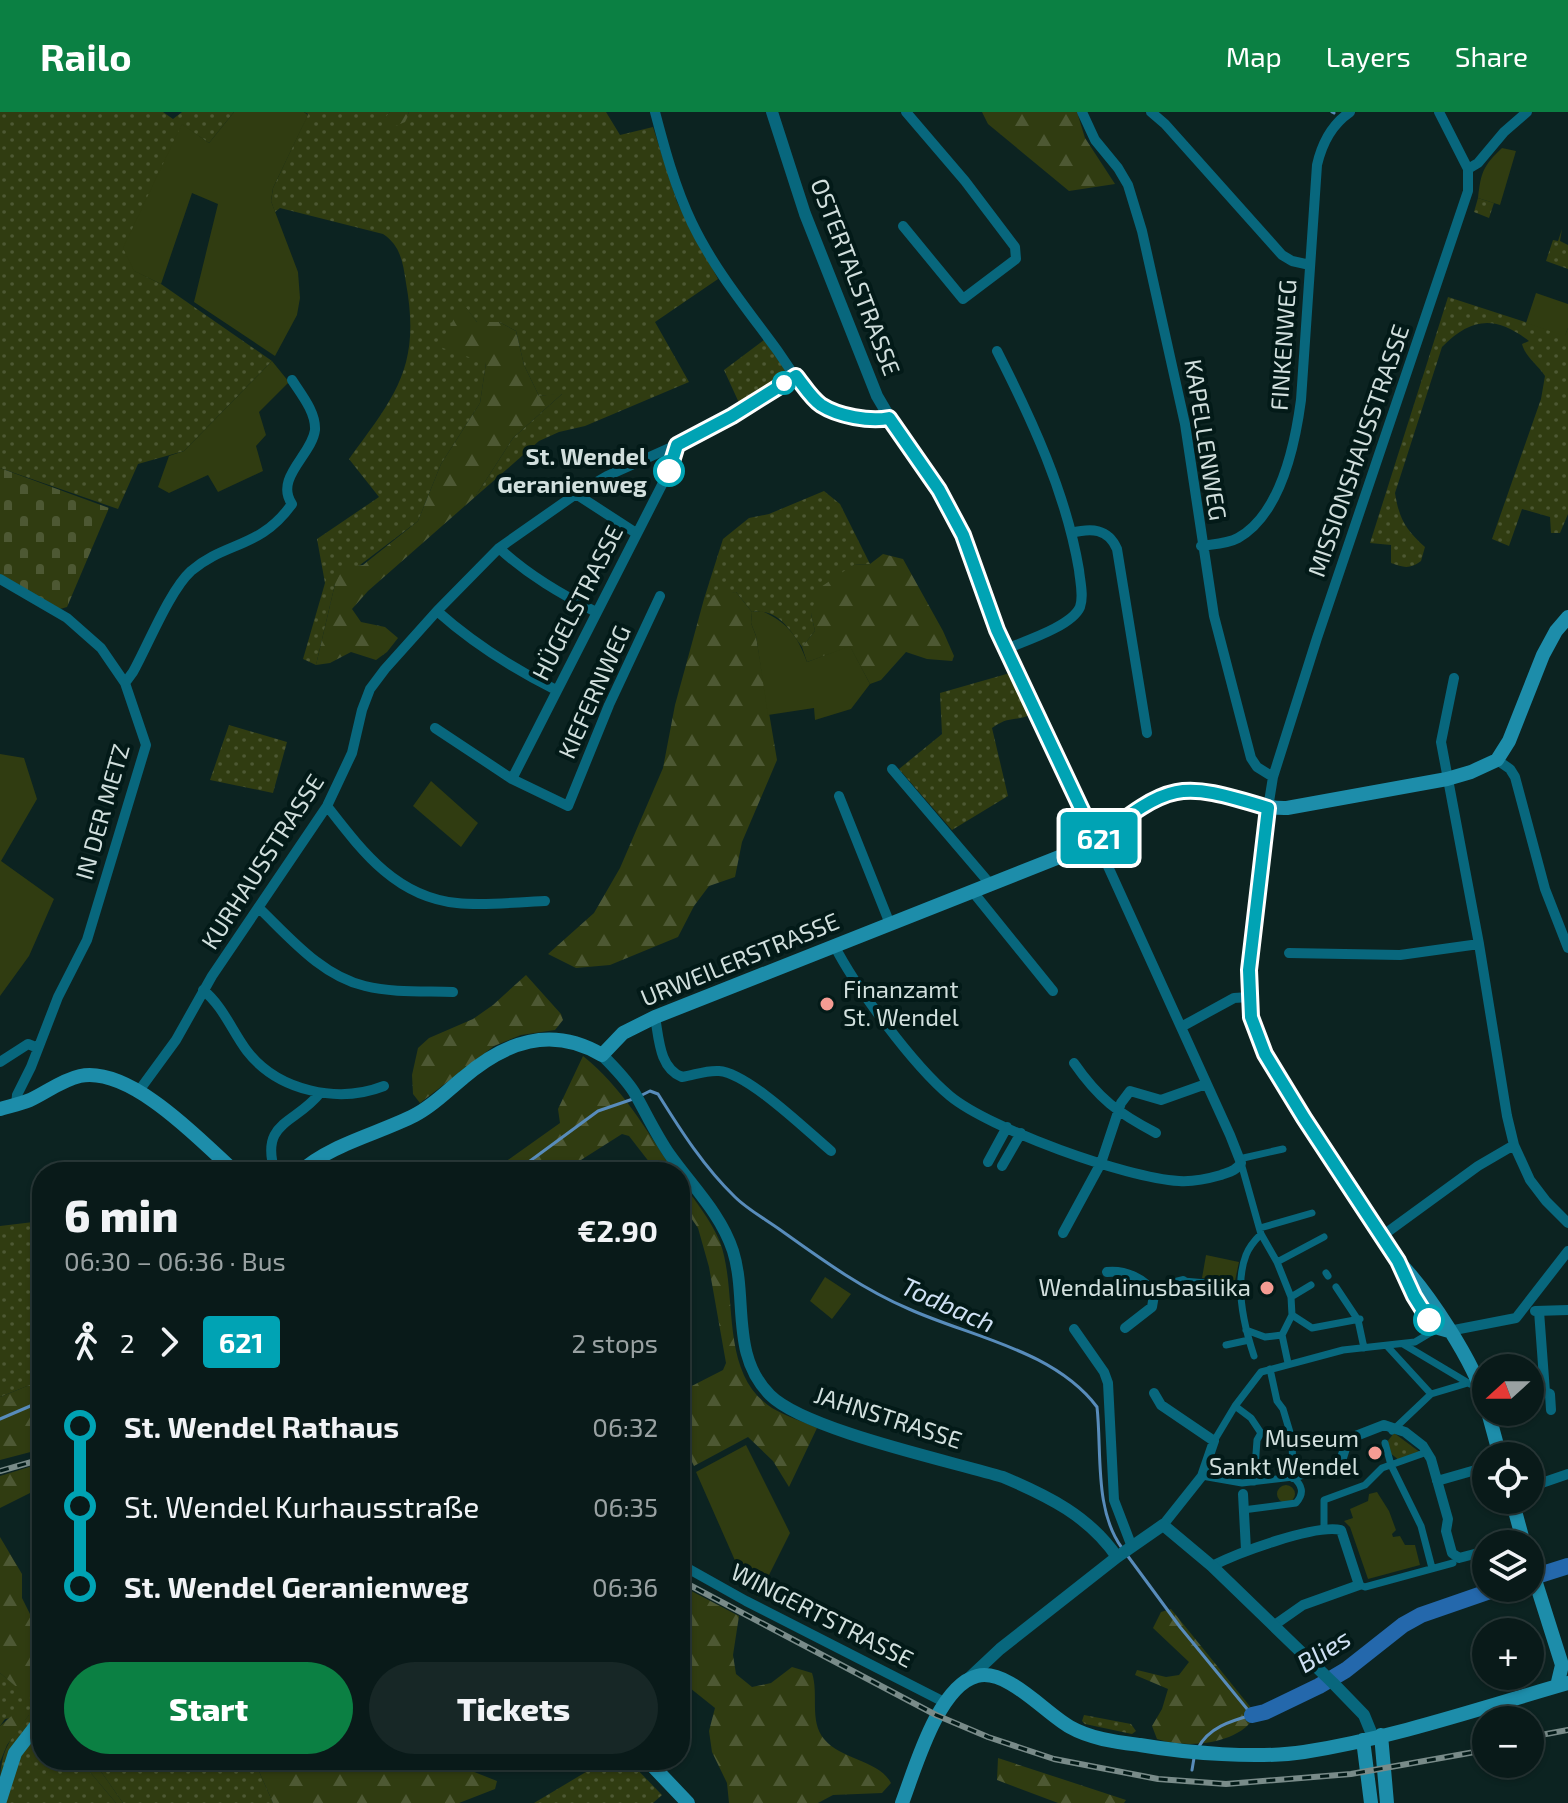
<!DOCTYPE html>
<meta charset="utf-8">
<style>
:root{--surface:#091a19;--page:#172726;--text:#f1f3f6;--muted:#99a1a2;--line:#293838;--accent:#0b8043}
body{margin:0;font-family:"Exo 2",sans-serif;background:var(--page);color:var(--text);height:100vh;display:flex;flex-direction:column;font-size:30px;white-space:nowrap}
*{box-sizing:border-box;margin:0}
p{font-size:26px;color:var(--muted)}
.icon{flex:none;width:44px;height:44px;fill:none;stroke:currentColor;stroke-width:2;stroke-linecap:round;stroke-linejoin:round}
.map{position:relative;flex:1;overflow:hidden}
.drawer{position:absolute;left:32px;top:1050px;width:658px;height:608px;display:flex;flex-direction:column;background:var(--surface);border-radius:32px;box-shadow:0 2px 6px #0004,0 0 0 2px var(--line)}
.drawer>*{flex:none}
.badge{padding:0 16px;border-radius:6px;font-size:28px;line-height:52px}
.needle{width:52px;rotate:249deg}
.buttons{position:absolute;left:1472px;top:1242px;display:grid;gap:16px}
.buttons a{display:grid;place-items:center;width:72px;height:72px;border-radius:50%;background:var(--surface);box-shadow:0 2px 6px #0004,0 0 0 2px var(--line);font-size:40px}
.map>.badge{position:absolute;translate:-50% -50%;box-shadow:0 0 0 4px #fff}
.legs{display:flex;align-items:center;gap:12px;height:88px;padding:0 32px;font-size:26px}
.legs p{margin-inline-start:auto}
.overview{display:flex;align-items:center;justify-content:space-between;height:136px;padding:0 32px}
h1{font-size:44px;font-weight:800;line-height:60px}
.primary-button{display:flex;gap:16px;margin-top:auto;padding:16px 32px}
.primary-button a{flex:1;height:92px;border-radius:48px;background:var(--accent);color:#fff;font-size:32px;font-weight:800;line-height:92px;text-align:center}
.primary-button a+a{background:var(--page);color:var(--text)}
ul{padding:0 32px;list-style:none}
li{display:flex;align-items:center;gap:28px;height:80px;font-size:30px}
li i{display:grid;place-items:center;width:12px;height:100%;margin:0 10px;background:currentColor}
li i::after{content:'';width:20px;height:20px;margin:-10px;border:6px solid;border-radius:50%;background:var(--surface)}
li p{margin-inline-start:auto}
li:first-child i{background:linear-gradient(#0000 50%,currentColor 0)}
li:last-child i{background:linear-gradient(currentColor 50%,#0000 0)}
header{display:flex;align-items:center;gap:48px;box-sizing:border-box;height:112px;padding:0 40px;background:var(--accent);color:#fff}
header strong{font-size:38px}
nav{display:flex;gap:44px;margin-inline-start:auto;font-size:28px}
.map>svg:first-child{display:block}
.grass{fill:url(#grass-dots)}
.forest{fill:url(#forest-firs)}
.cemetery{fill:url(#cemetery-stones)}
.green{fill:#303c11}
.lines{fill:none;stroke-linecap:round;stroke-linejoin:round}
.stream{stroke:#588cbb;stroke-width:3}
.river{stroke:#2468ac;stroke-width:16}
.pedestrian{stroke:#08677d;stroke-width:7}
.minor{stroke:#08677d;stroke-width:10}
.tertiary{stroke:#08677d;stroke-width:12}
.secondary{stroke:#1d8daa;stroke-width:14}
.rail-casing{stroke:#798b89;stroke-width:6}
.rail{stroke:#031a18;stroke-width:3;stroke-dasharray:9;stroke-linecap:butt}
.line-1-casing{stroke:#fff;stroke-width:18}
.line-1{stroke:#00a3b4;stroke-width:12}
.stop-1-dot{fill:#fff;stroke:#00a3b4;stroke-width:4}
.poi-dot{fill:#f59c93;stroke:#031a18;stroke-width:3}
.labels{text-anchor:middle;stroke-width:8;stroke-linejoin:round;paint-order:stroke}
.street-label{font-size:24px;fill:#d1dfdd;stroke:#031a18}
.stop-label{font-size:24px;font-weight:bold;fill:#d1dfdd;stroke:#031a18;text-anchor:end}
.poi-label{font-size:24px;fill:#d1dfdd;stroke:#031a18;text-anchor:end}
.water-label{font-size:26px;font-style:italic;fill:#d0e1f4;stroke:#031a18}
</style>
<header>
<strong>Railo</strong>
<nav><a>Map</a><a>Layers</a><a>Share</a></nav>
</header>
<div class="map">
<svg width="1568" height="1691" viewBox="0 0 1568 1691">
<defs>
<pattern id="grass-dots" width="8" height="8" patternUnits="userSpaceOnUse" patternTransform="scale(2)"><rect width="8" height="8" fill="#303c11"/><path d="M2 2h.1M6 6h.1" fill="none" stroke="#4d5833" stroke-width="1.8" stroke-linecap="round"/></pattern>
<pattern id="forest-firs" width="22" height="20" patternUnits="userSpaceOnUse" patternTransform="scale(2)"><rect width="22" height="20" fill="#303c11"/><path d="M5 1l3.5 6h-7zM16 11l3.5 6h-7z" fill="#4d5833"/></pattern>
<pattern id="cemetery-stones" width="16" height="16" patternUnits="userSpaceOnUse" patternTransform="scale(2)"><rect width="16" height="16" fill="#303c11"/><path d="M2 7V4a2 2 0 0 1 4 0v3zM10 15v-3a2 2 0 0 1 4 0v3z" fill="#4d5833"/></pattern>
</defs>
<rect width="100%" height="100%" fill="#0c2321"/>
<path class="grass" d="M0 0H163L173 7 182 0H234L209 31 182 13 135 159 161 172 272 249 184 339 138 352 118 397 0 356Z
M304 0H390L384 8 409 2 408 0H606L620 23 653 15 677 90 718 167 655 210 689 270 585 314 559 320 539 329 475 385 513 326 562 282 539 284 524 253 516 219 499 210H477L462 191 486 251 480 291 441 352 418 409 335 472 316 553 303 547 325 471 317 427 379 385 349 347C396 283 421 254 406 171 403 151 401 134 383 122L280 96 275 100 271 89 273 76 308 2Z
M1478 86 1494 91 1489 106 1474 100Z
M1562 117 1560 129 1568 133V157L1546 149 1553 128 1558 129Z
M1448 185 1565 223 1568 216V402L1560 421H1551L1550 405 1522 397 1509 434 1492 427 1541 287 1545 264C1537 252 1526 246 1522 232L1529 229C1496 203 1471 205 1442 235L1395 381C1399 407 1406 418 1425 435L1421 449C1410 457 1404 456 1391 451V433L1370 431Z
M764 228 786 258 784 266 740 293 724 258Z
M824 379 840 392 870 452 853 453 811 502 815 519 802 535C789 517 778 496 752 500L736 480 704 487 723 427 749 406 769 402Z
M1010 561 1030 603C1014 610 1010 603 992 616L1008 684 952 718 899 657 942 622 940 581Z
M229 613 287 630 273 681 210 668Z
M42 1109V1268L0 1285V1114Z
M1394 1321 1421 1341 1399 1348 1390 1341 1387 1330Z
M0 1561 42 1595V1648H80L116 1691H0C0 1646 0 1639 29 1603L5 1607 0 1614Z
M1084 1603 1131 1612 1136 1619 1132 1622 1085 1612 1082 1609Z
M93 1648H254L273 1691H123Z
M606 1648H628L662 1683 653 1691H534Z"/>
<path class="forest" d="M390 0H408L409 2 405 10 393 15 383 8Z
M982 0H1077L1085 26 1115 72 1069 79 988 12Z
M462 190 477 210H499L516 219 524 253 539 284 563 281 513 326 475 385 368 479 352 497 361 510 385 515 398 526 387 540 376 548 351 540 330 551 316 553 335 472 343 456 363 453 418 409 441 352 480 291 486 251 440 235Z
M883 442 903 447 943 519 954 544 952 549 927 547 906 540 881 568 870 572 850 535 807 550 802 535 815 519 811 502 818 477 853 453 870 452Z
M736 480 752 500 751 511 756 524 777 648 742 730 735 765 709 774 694 794 678 825 610 853 576 856 548 842 594 801 620 756 663 656 675 593 704 487 720 481Z
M526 863 561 902 563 908 555 918 521 923 494 934 420 991 413 982 412 963 418 936 429 926 473 907 493 893Z
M583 944C622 975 647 1019 674 1060H657L629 1024 622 1022 562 1060H491L560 1011 558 997Z
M680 1068C694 1087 711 1108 720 1130 739 1182 718 1261 772 1296 785 1304 802 1309 817 1316L789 1375 773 1349 748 1325 694 1354 680 1326V1280L723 1258 726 1251 709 1155 698 1116 680 1090Z
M42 1268V1337L0 1348V1285Z
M42 1351V1380L36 1378 0 1396V1364Z
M0 1425 22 1462V1486L42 1526 40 1595 0 1561Z
M680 1473 739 1504 733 1543 736 1562 752 1575 771 1571 792 1555 812 1561C819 1582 809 1609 824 1627 841 1648 879 1648 891 1671L882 1681 833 1683 818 1691H729L727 1671 712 1640 709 1619 715 1596 680 1568Z
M1171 1497 1256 1602C1241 1633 1186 1637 1157 1627L1152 1614 1162 1597 1168 1577 1135 1563 1137 1558 1166 1565 1179 1563 1189 1550 1153 1516 1161 1500Z
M23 1594 29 1603 7 1633 0 1650V1614Z
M998 1646 1126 1688 1124 1691H1058L997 1668Z
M80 1648H93L123 1691H116Z
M254 1648H444L497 1669 495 1677 459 1691H273Z"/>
<path class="cemetery" d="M0 356 109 396 67 495 60 497 0 462Z"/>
<path class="green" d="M234 0H304L308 3 273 76 271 89 298 160 300 186 297 203 275 244 194 190 218 92 192 81 161 172 134 159 123 136 182 12 209 31Z
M1502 36 1516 39 1500 93 1478 86C1481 60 1483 54 1502 36Z
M1536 181 1568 192V216L1565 224 1526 211Z
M272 249 289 270 259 300 266 323 256 334 263 359 218 380 208 363 169 381 158 375 169 344 184 339Z
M762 499C788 511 797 523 807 550L850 534 870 572 851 597 815 608 814 596 768 603 756 524 751 511 752 500Z
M0 642 24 646 37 687 1 749 54 787 29 844 0 884Z
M431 669 478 711 461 735 413 694Z
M1206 1143 1239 1150 1235 1169 1230 1170 1202 1166Z
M825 1165 851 1182 832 1207 810 1189Z
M746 1333 790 1421 758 1485 744 1476V1469L696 1360Z
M1277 1382a9 9 0 1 1 18 0a9 9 0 1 1-18 0Z
M1377 1380 1389 1399 1396 1418 1392 1422 1393 1425 1400 1424 1405 1433H1415L1420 1453 1368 1467 1350 1415 1344 1409 1353 1406 1350 1397 1368 1389 1369 1382Z"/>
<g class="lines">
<path class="stream" d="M1332 0 1334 1
M640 984 650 979 658 982C681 1019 704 1055 735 1085 747 1097 765 1107 779 1117 821 1147 862 1177 909 1197 971 1225 1054 1238 1097 1295 1102 1340 1094 1398 1122 1436
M515 1060 598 999 633 987
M0 1307 42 1289
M1127 1443 1180 1515 1252 1603C1231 1609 1209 1615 1198 1636
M1192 1658 1194 1646"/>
<path class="river" d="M1530 1466 1568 1454
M1252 1603 1265 1600 1319 1574 1346 1558 1403 1513 1421 1503 1499 1476"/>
<path class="pedestrian" d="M1239 1047 1283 1037
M1241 1051 1261 1122 1277 1150 1291 1185 1292 1203 1282 1223 1288 1251
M1260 1116 1312 1101
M1277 1150 1324 1125
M1326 1161 1328 1164
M1183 1169 1242 1174
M1336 1175 1358 1208 1364 1236
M1291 1185 1311 1173
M1292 1203 1312 1216 1360 1207
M1246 1218 1265 1225 1282 1223
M1403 1232 1470 1272
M1226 1233 1249 1228
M1387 1234 1431 1282 1478 1268
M1254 1244C1244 1214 1234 1174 1246 1143 1249 1135 1255 1128 1261 1122
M1235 1294 1251 1306 1261 1321
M1392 1319 1431 1282
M1261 1321H1290
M1214 1329 1235 1294 1261 1260 1343 1238 1415 1230 1430 1221
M1385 1331 1391 1353 1421 1414 1432 1456
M1202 1364 1242 1371 1293 1365
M1254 1370 1257 1328 1261 1321
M1243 1398 1296 1391C1305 1381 1302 1373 1293 1365L1292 1327 1283 1297 1277 1289 1270 1257
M1324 1418V1388L1365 1373 1382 1356 1427 1340
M1359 1473 1365 1475 1453 1451"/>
<path class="minor" d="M655 0C665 38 675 75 692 111 714 157 747 197 777 238 789 255 802 278 819 291 835 303 869 311 889 306
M1082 0 1095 28 1118 56 1128 73 1142 119 1185 312 1214 504 1251 646 1257 655 1273 665
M1151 0 1165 12 1282 143 1292 149 1310 153
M1468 57 1478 51 1504 20 1527 0
M903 114 963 187 1016 147 1015 135 965 69 906 0
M997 239C1032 308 1066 381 1079 458 1080 469 1084 484 1080 495 1072 514 1025 529 1006 537
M576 382 636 421
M1071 421C1091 416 1108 416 1117 437L1147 621
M1201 434C1214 432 1227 432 1238 426 1281 402 1295 333 1301 288L1317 53C1322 31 1331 13 1350 0
M499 436C528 463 561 482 596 500
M0 467 67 506 101 536 125 571 146 633 87 828 58 885 31 955 17 983 16 993
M437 499C474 532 512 556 556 578
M1454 566 1441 630 1479 832 1507 1004 1514 1033 1530 1068 1546 1089 1568 1111
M125 571 133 560C148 533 170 478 191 459 226 429 260 437 292 392 274 366 312 343 315 318 316 300 301 282 292 268
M435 616 512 667 568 694 609 593 660 484
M1497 648 1510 657 1515 665 1545 777 1568 836
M892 657 991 773
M512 667 669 359 677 333
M839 684 890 812
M327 694C362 739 396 785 457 791 486 794 516 790 545 789
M1268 696 1273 665 1317 526 1468 79V57L1439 0
M973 780 1053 879
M260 797C290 826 322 864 365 874 393 881 424 879 453 880
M834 833C856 876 913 953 950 984 990 1017 1126 1066 1179 1069 1193 1070 1207 1067 1221 1063 1229 1060 1236 1059 1241 1051L1230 1023 1096 728
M1289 841 1400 843 1479 832
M203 878C223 894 232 919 247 939 278 979 338 992 384 974
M655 905C659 926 659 956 682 965 695 963 706 958 719 959 748 961 807 1019 831 1039
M1181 915 1234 886 1249 885
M0 950 28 932 38 936
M1074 951C1099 987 1118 1001 1156 1021
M138 980 176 928 212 864 327 694 352 641 362 598 370 577 385 557 437 499 499 436 576 382 607 364 694 325 796 264
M988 1050 1007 1015
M1002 1054 1021 1021
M275 1060C259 1009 296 1012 320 981
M1063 1121 1101 1051 1121 991 1130 979 1161 988 1206 972
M1382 1124 1478 1054 1514 1033
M1107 1160C1124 1158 1147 1167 1154 1183L1152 1195 1125 1216
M1151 1177 1183 1169
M1535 1199 1568 1198
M1074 1217 1104 1260 1108 1271 1114 1388 1132 1435
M1449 1219 1516 1206 1568 1139
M1545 1280 1550 1282 1551 1298
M1154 1281 1161 1293 1214 1329 1202 1364 1163 1413
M1530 1283 1545 1280 1539 1199
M1293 1365 1341 1349 1348 1327 1384 1313 1405 1320 1423 1334 1431 1347 1448 1407 1446 1419 1452 1441 1459 1446 1486 1439
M1437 1369 1486 1355
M1530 1375 1568 1362
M1243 1382 1246 1438
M680 1452 746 1489 946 1591
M1212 1454C1237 1441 1315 1412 1341 1418L1359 1473 1303 1493 1273 1514"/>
<path class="tertiary" d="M772 0 805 102 877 284 897 318 939 378 963 423 997 518 1096 728
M602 943C614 955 625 966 634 980 646 1001 656 1023 670 1043 692 1074 721 1102 733 1139 748 1187 730 1243 770 1283 805 1318 950 1349 1003 1365 1048 1384 1089 1404 1117 1445
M967 1568 1000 1537 1117 1445 1163 1413 1212 1454 1333 1571 1364 1603 1373 1625"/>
<path class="secondary" d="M1268 696 1249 858 1251 905 1265 942 1325 1038 1398 1149C1428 1180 1475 1251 1486 1292
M0 997C10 994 20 992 30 988 47 980 62 968 80 964 131 954 201 1029 235 1060
M300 1060C331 1032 378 1022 415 1003 433 994 447 979 463 966 505 930 551 913 602 943L623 921 655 905 1077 738C1123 714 1151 671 1208 679 1235 683 1259 697 1287 696L1447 667 1471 660 1497 648 1509 629 1543 543 1556 519 1568 505
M1404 1164 1430 1209 1435 1215 1449 1219
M1488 1300 1500 1344
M1512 1388 1524 1432
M1530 1452 1562 1553 1557 1574
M1381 1623 1387 1691
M1363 1628 1371 1691
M647 1648 688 1691
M0 1688 15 1641 42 1606
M902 1691C915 1657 938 1574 977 1564 1007 1556 1045 1601 1070 1615 1091 1627 1117 1630 1140 1633 1187 1641 1257 1647 1304 1640 1393 1626 1481 1596 1568 1571"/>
<defs>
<path id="rail" d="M0 1359 42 1347
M680 1468 936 1603 988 1625 1054 1647 1158 1667 1226 1672 1351 1662 1486 1638
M1530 1625 1568 1618"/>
</defs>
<use href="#rail" class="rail-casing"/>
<use href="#rail" class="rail"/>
</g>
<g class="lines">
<defs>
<path id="line-1" d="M669 359 677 333 732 304 796 264C804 274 811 286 821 293 838 304 870 310 889 306L939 378 963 423 997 518 1096 728C1171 671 1177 668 1268 696L1249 858 1251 905 1265 942 1304 1006 1398 1149 1414 1184 1429 1208"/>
</defs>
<use href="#line-1" class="line-1-casing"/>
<use href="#line-1" class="line-1"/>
</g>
<g class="stop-1-dot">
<circle cx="784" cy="271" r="10"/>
<circle cx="669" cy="359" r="14"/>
<circle cx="1429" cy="1208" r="14"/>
</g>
<g class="poi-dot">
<circle cx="827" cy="892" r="8"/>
<circle cx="1267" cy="1176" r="8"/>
<circle cx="1375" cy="1341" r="8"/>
</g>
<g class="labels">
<g class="street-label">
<text transform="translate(855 165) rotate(69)" y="8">OSTERTALSTRASSE</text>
<text transform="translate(1284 233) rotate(-86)" y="8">FINKENWEG</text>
<text transform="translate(1205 328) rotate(81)" y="8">KAPELLENWEG</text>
<text transform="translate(1359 339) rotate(-71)" y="8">MISSIONSHAUSSTRASSE</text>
<text transform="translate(578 491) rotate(-63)" y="8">HÜGELSTRASSE</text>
<text transform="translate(595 580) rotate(-66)" y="8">KIEFERNWEG</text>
<text transform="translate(103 700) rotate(-74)" y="8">IN DER METZ</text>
<text transform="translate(263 750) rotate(-57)" y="8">KURHAUSSTRASSE</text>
<text transform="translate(740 848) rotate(-22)" y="8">URWEILERSTRASSE</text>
<text transform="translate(888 1306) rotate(18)" y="8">JAHNSTRASSE</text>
<text transform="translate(822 1504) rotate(27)" y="8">WINGERTSTRASSE</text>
</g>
<g class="stop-label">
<text x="647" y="353">St. Wendel<tspan x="647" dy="28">Geranienweg</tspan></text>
</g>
<g class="poi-label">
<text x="843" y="886" text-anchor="start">Finanzamt<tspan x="843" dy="28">St. Wendel</tspan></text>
<text x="1251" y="1184">Wendalinusbasilika</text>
<text x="1359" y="1335">Museum<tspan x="1359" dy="28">Sankt Wendel</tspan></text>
</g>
<g class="water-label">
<text transform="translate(948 1193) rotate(24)" y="9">Todbach</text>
<text transform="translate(1324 1539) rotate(-32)" y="9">Blies</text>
</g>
</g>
</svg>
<div class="buttons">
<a><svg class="needle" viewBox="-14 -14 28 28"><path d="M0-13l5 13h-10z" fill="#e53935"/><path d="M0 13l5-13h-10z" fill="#99a1a2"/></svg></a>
<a><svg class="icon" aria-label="locate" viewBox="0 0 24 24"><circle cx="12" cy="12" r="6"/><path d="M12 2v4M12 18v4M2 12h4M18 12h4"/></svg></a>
<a><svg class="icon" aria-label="layers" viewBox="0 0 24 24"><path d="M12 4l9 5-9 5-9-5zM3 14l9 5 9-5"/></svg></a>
<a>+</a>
<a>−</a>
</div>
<b class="badge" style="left:1099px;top:726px;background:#00a3b4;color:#fff">621</b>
<section class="drawer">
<div class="overview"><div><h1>6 min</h1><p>06:30 – 06:36 · Bus</p></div><b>€2.90</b></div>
<div class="legs"><svg class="icon" aria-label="walk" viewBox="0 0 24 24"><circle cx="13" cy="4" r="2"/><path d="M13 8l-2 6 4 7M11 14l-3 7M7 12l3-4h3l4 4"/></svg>2<svg class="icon" aria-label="forward" viewBox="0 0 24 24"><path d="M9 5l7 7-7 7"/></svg><b class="badge" style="background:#00a3b4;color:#fff">621</b><p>2 stops</p></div>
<ul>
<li><i style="color:#00a3b4"></i><b>St. Wendel Rathaus</b><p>06:32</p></li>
<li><i style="color:#00a3b4"></i><span>St. Wendel Kurhausstraße</span><p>06:35</p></li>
<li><i style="color:#00a3b4"></i><b>St. Wendel Geranienweg</b><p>06:36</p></li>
</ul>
<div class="primary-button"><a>Start</a><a>Tickets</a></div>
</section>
</div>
